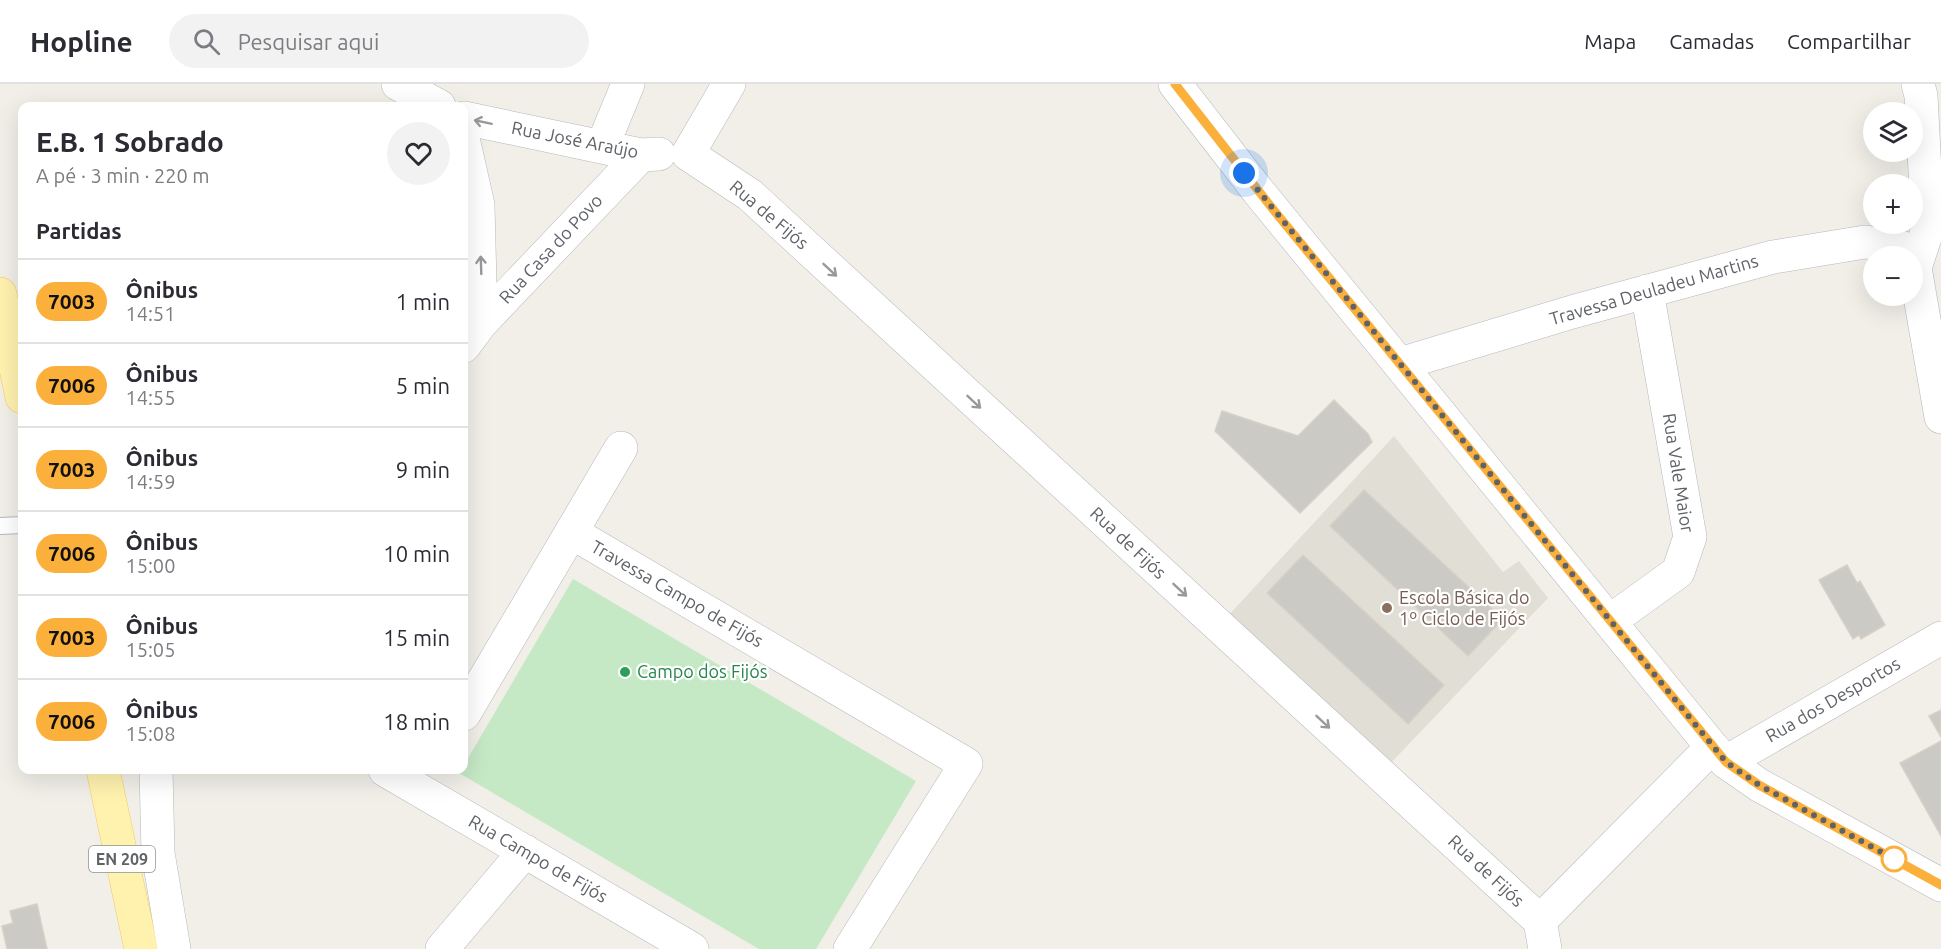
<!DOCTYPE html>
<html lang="pt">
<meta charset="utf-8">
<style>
:root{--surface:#fff;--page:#f2f2f3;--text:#2b2b33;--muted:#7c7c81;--line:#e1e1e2}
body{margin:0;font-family:Ubuntu,sans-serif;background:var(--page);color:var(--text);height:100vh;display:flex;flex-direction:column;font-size:22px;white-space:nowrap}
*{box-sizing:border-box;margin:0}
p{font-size:20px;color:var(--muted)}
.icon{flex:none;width:33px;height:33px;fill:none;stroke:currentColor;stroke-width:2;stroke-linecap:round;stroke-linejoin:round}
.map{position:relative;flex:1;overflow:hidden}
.drawer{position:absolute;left:18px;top:18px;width:450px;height:672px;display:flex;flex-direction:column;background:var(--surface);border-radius:12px;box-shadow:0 6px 24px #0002}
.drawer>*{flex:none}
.badge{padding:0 12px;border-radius:20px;font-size:21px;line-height:39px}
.controls{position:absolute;left:1863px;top:18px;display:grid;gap:12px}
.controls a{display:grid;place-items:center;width:60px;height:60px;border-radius:50%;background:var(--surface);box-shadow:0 6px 24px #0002;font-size:30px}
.you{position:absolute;width:30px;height:30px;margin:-15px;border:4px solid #fff;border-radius:50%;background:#1a73e8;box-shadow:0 0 0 9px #1a73e833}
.map>.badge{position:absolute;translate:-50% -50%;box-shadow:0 0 0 3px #fff}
h2{padding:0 18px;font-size:22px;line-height:54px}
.round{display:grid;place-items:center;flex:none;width:63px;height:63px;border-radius:32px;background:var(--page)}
.headline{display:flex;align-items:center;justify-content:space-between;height:102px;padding:0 18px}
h1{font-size:28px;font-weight:700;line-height:45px}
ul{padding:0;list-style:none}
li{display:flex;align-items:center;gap:18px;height:84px;padding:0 18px;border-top:2px solid var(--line)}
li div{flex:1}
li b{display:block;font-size:22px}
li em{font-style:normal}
li .badge{min-width:66px;font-weight:700;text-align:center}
header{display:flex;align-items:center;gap:36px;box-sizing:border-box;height:84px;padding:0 30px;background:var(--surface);border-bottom:2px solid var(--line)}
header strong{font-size:28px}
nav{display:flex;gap:33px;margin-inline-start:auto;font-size:21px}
.search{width:420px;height:54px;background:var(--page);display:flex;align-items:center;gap:15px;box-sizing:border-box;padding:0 21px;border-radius:33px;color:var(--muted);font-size:22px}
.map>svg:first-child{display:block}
.education{fill:#e1ded6}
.green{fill:#c5e8c5}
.building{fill:#cccac5;stroke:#d6d1c6;stroke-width:1.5}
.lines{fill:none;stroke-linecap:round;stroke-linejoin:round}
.lane-casing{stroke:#b5b8bc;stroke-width:18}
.street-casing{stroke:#b5b8bc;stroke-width:34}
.secondary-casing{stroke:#b6babf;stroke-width:34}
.primary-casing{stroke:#f2c960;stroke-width:34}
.lane{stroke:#fff;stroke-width:16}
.street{stroke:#fff;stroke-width:33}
.secondary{stroke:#fff;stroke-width:33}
.primary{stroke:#fff2af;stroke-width:33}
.oneway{stroke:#979a9d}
.line-casing{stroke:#fff;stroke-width:14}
.line{stroke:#fbb03b;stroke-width:9}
.walk{stroke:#5f6368;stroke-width:6;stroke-dasharray:0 10.8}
.education-dot{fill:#8d6e63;stroke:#fff;stroke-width:2}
.leisure-dot{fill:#2e9e5b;stroke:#fff;stroke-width:2}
.stop-dot{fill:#fff;stroke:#fbb03b;stroke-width:3}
.labels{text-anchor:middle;stroke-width:4.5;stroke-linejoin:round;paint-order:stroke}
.shield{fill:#fff;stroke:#8f9295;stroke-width:1.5}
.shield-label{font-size:16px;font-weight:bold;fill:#5f6368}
.street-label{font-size:18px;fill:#5f6368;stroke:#fff}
.education-label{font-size:18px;fill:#785e54;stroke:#fff;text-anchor:start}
.leisure-label{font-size:18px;fill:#27864d;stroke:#fff;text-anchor:start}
</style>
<header>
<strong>Hopline</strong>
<div class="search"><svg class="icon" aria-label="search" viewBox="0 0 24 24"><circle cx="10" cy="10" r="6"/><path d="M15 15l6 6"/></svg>Pesquisar aqui</div>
<nav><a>Mapa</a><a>Camadas</a><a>Compartilhar</a></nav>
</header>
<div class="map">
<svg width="1941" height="865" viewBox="0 0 1941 865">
<rect width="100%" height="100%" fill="#f1efe8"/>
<path class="education" d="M1394 352 1503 488 1519 477 1548 514 1387 683 1226 534Z"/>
<path class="green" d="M573 495 916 697 816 865H759L459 689 461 686H464V681Z"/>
<path class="building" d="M1334 316 1368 350 1372 358 1300 429 1215 347 1222 327 1298 352Z
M1364 406 1503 535 1468 572 1330 442Z
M1303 471 1444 601 1408 640 1267 509Z
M1847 481 1857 499 1860 497 1885 541 1861 555 1859 551 1853 555 1819 496Z
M1941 626V653L1929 632Z
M1941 657V752L1900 679Z
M37 820 47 865H7L2 842 13 839 10 827Z"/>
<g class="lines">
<defs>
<path id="lane" d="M0 442 22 441"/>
<path id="street" d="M398 0 439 22
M1918 0 1921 12 1928 144 1915 184 1941 333
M464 34 602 63 641 71 659 70
M464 59 478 121 481 239
M602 63 628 0
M688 70 750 111 1540 837 1545 865
M688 70 729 0
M464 262 481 239 641 71
M1400 280 1572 228 1773 173 1865 158 1901 163 1908 172
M571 448 966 680 850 865
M1610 537 1678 488 1690 453 1647 207
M464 630 621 364
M1726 678 1941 554
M156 686 158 769 174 865
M385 686 692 865
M1540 837 1712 663
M442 865 525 767"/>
<path id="secondary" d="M1175 0 1258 107 1712 663 1726 678 1759 701 1941 801"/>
<path id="primary" d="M0 210 22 313
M103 686 141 865"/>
</defs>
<use href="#lane" class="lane-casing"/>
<use href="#street" class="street-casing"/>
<use href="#secondary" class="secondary-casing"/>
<use href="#primary" class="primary-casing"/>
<use href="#lane" class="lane"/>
<use href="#street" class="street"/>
<use href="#secondary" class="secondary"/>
<use href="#primary" class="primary"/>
</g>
<defs><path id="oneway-shaft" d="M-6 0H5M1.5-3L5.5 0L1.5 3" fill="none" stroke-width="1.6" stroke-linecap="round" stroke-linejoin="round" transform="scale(1.5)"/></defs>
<g class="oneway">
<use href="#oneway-shaft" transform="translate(483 38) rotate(-168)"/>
<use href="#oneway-shaft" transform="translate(481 181) rotate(-92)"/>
<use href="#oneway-shaft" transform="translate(830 186) rotate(43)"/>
<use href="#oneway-shaft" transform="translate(974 318) rotate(43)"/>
<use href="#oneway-shaft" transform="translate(1180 506) rotate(43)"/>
<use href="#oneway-shaft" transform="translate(1323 638) rotate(43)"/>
</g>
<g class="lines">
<defs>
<path id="line" d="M1175 0 1272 124 1726 678 1759 701 1941 801"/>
</defs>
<use href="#line" class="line-casing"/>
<use href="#line" class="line"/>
<path class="walk" d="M1244 89 1726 678 1759 701 1894 775"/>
</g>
<circle class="education-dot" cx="1387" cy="524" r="6"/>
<circle class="leisure-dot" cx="625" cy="588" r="6"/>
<circle class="stop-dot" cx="1894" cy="775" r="12"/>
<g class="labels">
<rect class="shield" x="89" y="762" width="66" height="26" rx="4.5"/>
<g class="shield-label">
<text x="122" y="781">EN 209</text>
</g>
<g class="street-label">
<text transform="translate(575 56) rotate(11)" y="6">Rua José Araújo</text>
<text transform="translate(769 131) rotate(40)" y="6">Rua de Fijós</text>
<text transform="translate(551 165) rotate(-47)" y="6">Rua Casa do Povo</text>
<text transform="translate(1654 206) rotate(-16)" y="6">Travessa Deuladeu Martins</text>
<text transform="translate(1678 389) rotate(81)" y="6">Rua Vale Maior</text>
<text transform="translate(1128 459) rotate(43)" y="6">Rua de Fijós</text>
<text transform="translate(677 510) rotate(30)" y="6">Travessa Campo de Fijós</text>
<text transform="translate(1833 616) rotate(-30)" y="6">Rua dos Desportos</text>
<text transform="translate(538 775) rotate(30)" y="6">Rua Campo de Fijós</text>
<text transform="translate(1486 787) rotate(43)" y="6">Rua de Fijós</text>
</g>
<g class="education-label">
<text x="1399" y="520">Escola Básica do<tspan x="1399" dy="21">1º Ciclo de Fijós</tspan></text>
</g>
<g class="leisure-label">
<text x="637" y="594">Campo dos Fijós</text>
</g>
</g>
</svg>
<div class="controls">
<a><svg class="icon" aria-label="layers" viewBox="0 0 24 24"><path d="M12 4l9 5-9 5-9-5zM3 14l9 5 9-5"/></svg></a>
<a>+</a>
<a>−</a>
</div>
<div class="you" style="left:1244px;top:89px"></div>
<section class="drawer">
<div class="headline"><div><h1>E.B. 1 Sobrado</h1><p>A pé · 3 min · 220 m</p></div><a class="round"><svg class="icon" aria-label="heart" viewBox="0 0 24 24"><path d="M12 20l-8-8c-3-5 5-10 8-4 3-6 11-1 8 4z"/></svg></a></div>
<h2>Partidas</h2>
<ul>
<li><span class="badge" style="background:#fbb03b;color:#111">7003</span><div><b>Ônibus</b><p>14:51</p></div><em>1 min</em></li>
<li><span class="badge" style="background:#fbb03b;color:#111">7006</span><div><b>Ônibus</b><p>14:55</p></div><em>5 min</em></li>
<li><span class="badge" style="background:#fbb03b;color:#111">7003</span><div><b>Ônibus</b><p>14:59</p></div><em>9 min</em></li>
<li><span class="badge" style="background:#fbb03b;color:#111">7006</span><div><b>Ônibus</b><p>15:00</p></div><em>10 min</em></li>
<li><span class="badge" style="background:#fbb03b;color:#111">7003</span><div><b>Ônibus</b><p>15:05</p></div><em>15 min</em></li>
<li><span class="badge" style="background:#fbb03b;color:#111">7006</span><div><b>Ônibus</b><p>15:08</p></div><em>18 min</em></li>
</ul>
</section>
</div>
